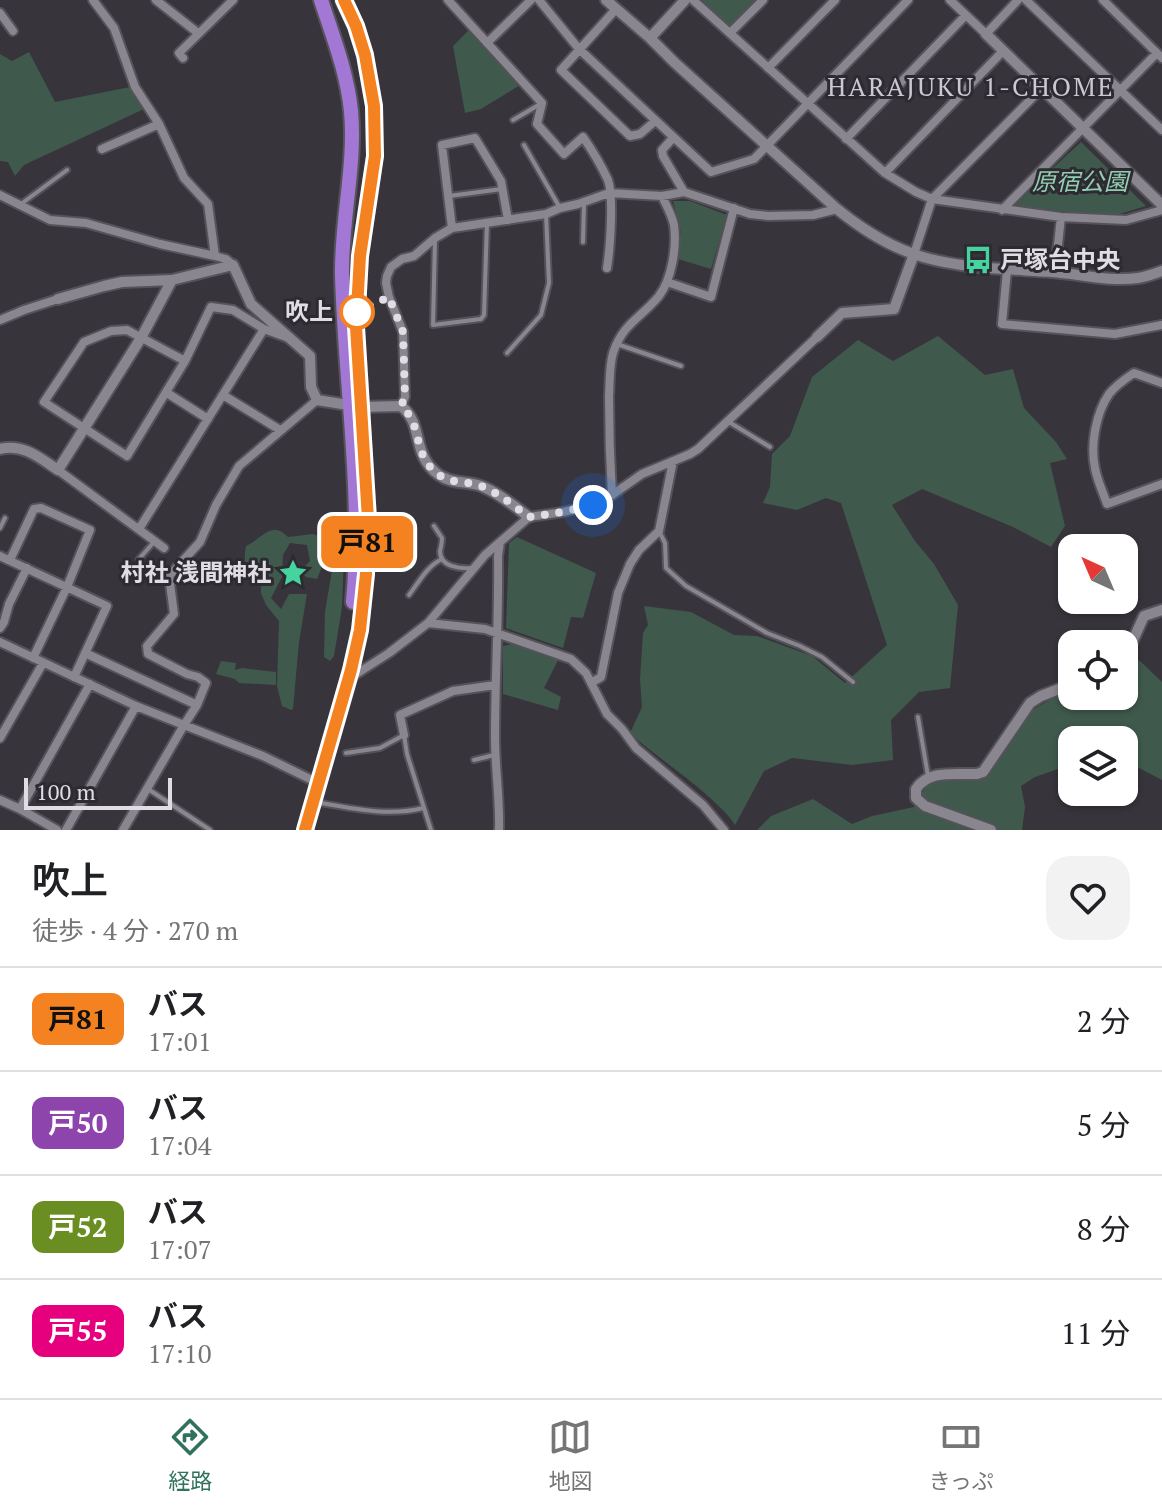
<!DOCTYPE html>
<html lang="ja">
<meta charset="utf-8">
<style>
:root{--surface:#fff;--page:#f2f2f2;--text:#202124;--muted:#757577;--line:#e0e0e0;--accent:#31725b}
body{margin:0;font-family:"PT Serif","Noto Sans JP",serif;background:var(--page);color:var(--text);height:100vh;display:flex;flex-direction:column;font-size:30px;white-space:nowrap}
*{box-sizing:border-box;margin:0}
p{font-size:26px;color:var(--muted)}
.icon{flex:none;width:44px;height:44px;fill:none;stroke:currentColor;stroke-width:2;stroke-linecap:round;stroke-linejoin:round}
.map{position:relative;height:830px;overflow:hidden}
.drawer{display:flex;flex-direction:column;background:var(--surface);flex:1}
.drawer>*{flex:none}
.badge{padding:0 16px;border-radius:12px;font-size:28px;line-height:52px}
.needle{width:52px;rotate:316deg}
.tools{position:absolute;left:1058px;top:534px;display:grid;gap:16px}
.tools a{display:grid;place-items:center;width:80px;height:80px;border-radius:16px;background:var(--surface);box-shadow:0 2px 6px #0004;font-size:40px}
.scale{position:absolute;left:24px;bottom:20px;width:148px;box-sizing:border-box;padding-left:8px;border:4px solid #e0dee3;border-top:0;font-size:22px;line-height:28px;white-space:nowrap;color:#e0dee3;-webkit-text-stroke:6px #2d2a32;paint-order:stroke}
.you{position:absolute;width:40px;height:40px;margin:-20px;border:6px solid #fff;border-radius:50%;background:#1a73e8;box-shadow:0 0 0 12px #1a73e833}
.map>.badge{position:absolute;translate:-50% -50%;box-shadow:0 0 0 4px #fff}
.round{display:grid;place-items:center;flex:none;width:84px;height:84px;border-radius:24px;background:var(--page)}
.head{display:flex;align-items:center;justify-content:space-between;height:136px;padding:0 32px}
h1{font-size:38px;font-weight:600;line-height:60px}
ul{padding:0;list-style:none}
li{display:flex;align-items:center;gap:24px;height:104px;padding:0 32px;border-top:2px solid var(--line)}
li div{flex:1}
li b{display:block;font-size:30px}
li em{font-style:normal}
li .badge{min-width:88px;font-weight:700;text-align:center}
.tab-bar{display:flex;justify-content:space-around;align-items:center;height:112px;border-top:2px solid var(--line);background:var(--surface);font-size:22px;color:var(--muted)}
.tab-bar a{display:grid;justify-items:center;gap:4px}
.tab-bar .on{color:var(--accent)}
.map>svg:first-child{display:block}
.green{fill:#40594d}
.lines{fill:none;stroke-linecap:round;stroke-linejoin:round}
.service-casing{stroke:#555259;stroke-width:8}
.minor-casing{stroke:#555259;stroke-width:12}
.tertiary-casing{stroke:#555259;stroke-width:14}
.trunk-casing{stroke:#555259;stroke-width:18}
.service{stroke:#89868f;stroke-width:4}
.minor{stroke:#89868f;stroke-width:8}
.tertiary{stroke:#89868f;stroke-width:10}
.trunk{stroke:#a278d4;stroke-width:14}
.line-casing{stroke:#fff;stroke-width:18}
.line{stroke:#f58220;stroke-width:12}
.walk{stroke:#e0dee3;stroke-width:8;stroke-dasharray:0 14.4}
.stop-dot{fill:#fff;stroke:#f58220;stroke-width:4}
.labels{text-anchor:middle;stroke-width:6;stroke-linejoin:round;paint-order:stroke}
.park-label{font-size:24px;font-style:italic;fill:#92ceb2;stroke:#2d2a32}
.poi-label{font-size:24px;font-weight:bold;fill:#e0dee3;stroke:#2d2a32;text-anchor:start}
.stop-label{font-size:24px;font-weight:bold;fill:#e0dee3;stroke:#2d2a32;text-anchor:end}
.neighbourhood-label{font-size:26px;letter-spacing:2px;fill:#ccc8d2;stroke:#2d2a32}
</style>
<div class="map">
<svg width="1162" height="830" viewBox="0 0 1162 830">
<rect width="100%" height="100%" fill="#37343c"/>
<path class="green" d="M702 0H756L729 28Z
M470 29 520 85 481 109 465 113 453 46Z
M29 52 55 102 130 87 144 109 24 165 15 176 8 162 0 161V54L12 61Z
M1081 142 1146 206 1113 216 1012 206Z
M673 201H690L727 215 711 269 678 259 681 232Z
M938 336 985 375 1013 369 1024 408 1056 442 1067 459 1050 463 1065 526 1051 547 1013 527 922 489 892 505 915 541 934 564 958 605 950 688 919 692 891 720 893 760 852 765 792 758 764 771 735 825C728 814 719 806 709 797 684 774 655 756 630 733L642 707 640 679 643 633 648 625 644 606 691 612 734 635 757 636 812 656 845 683 887 645 841 503 826 498 797 510 763 503 770 487 772 454 790 436 812 377 858 340 893 361Z
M339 526 345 528 342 607 334 656 330 661 324 657 325 612 333 564 324 562 317 579 306 577 302 573 304 567 310 561 307 545 290 543 283 555 282 577 271 598 281 609 289 594H307L299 642 293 709 291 710 282 706 277 686 279 621 266 605 261 593V581L250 577C244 567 244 556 246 546 262 539 271 520 288 537L313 534 328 539Z
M517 537 596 573 583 618 571 617 563 648 506 628 509 543Z
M512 644 558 660 544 688 561 697 558 710 503 694V646Z
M1139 660 1162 682V780L1135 766 1124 764V740H1072V764L1035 777 1021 786 1025 807 1022 830H757L771 816 813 799 852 824 872 816 914 807 929 782 988 776 1025 715 1062 692 1072 689V696H1124V668Z
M221 661 236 663 235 670 242 668 276 672V685L239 683 235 679 216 674Z"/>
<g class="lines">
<defs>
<path id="service" d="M513 120 542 103
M524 145 560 208
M449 196 502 189
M21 204 67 170
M435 240 433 325 481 319 484 315 487 223
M583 242 584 204
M617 344 681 366
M507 353 541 315 549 283 546 214
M729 422 770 447
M434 526 442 538C442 542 441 547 440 551 440 567 460 569 472 568
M0 528 5 518
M660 533 665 543 666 568 686 586 767 633 800 646 822 657 853 682
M139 559 153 543
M409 595C419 582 427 566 442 559
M918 717 928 776
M346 753 380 748 404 735 407 754 431 830
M474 760 494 755
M148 789 210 830
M315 802C350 808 388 817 423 808"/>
<path id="minor" d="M93 0 114 28 135 87 159 124 184 178 208 204 215 256
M156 0 198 33
M448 0 542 103 537 124 564 154 583 137C592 150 601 165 608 180 614 197 610 249 607 268
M539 0 579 49 711 172 754 159 908 0
M693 0 885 173 916 192 932 199 1061 217 1126 220 1162 210
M950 0 986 34 1018 0
M1026 0 1162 130
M1103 0 1162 58
M616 9 561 70 630 136 640 134 655 121
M0 13 13 31
M730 33 763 0
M487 43 531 0
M183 58 179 53 233 0
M768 68 835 0
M673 138 662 150 663 156 684 192
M846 139 966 15
M102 149 159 124
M885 173 1003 51
M0 195 50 220 86 223 160 244 215 256 226 259 233 265
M1002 210 1157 53
M452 228 442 145 475 138 501 181 508 220
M914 254 932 199 1042 88
M1007 270 1002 324 1115 334 1162 325
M1055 272 1061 217
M667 282 711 297 734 208
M0 320 24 310 58 299
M185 361 127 456 44 402 84 342 111 331 127 330 185 361 211 307 233 310 264 329 286 337
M1162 383 1134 373C1125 379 1116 385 1109 394 1096 413 1090 445 1095 468 1097 480 1103 492 1107 504L1162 484
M167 393 208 419
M223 395 280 430
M401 406 405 397 403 332 389 297 386 283 387 276 391 267 402 259 414 256 435 238 452 228 546 214 560 208 578 204 609 193 662 196 684 192 750 214 768 216 813 215 837 209
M58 470 164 548
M612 495C610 462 609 429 609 396 610 382 609 367 613 353 623 323 641 318 659 296 672 279 677 246 674 225 672 215 666 205 662 196
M139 529 264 329
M0 556 107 606 74 677
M10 560 34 509 41 508 90 530 67 587 33 658
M428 623 485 629 571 659 586 673 607 714 622 729 636 748 703 805 724 830
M0 628 4 622 9 604 27 568
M0 642 136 706 184 725 197 705 206 683 198 677 187 674 148 654 147 646 174 614 169 576 200 542 216 505 239 466 317 400
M85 653 197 705
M350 678 389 653 428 623 485 555 529 517 563 512 593 505 612 495 642 474 690 454 698 449 817 337
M591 683 601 677 618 593 630 564 639 550 659 531 673 461
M404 735 400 715 453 691 495 685
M0 738 43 663
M0 800 20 809 57 830
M20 809 90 684
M66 830 136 706
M123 830 184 725 263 756 310 779 319 782
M499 830C500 799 495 768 495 737 495 676 499 616 498 556L500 543"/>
<path id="tertiary" d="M606 0 650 38 674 62 837 209C863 230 891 248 923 257 964 269 1010 269 1052 272 1080 274 1110 282 1138 278 1146 277 1154 274 1162 271
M986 34 1162 205
M650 38 685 0
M58 299 104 286 122 282 172 280 233 265 251 304 310 356 311 387 317 400 361 407 401 406C425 425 410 454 439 475 451 484 468 481 481 486 499 493 514 506 529 517
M817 337 842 313 894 309 914 254
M0 449C23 443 40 458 58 470L141 338 172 280
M1124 660 1144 616 1162 610
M991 830 925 806 916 798V789C929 769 956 775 977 774L983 772 1030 703 1041 696 1072 684"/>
<path id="trunk" d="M321 0C333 37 347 72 351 111 356 165 341 220 342 275 345 384 363 493 353 602
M305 830 349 678 360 630 366 574 368 519 356 327 360 256 375 156 374 106 365 55 356 26 343 0"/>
</defs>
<use href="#service" class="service-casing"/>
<use href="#minor" class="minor-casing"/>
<use href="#tertiary" class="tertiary-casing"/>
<use href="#trunk" class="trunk-casing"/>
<use href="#service" class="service"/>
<use href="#minor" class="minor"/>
<use href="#tertiary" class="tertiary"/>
<use href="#trunk" class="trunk"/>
</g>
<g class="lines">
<defs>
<path id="line" d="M305 830 351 670 360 630 366 574 368 519 356 327 360 256 375 156 374 106 365 55 356 26 344 0"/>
</defs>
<use href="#line" class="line-casing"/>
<use href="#line" class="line"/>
<path class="walk" d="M357 312 389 297 403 332 405 397 401 406C424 425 411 455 439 475 451 484 468 481 481 486 499 493 514 506 529 517L563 512 593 505"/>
</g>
<defs>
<symbol id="bus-bare" viewBox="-9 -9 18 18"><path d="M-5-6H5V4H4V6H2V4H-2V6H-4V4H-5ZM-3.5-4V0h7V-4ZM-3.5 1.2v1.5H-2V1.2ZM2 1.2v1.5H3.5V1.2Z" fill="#45d49f" stroke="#2d2a32" stroke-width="2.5" paint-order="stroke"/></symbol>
<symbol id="sight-bare" viewBox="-9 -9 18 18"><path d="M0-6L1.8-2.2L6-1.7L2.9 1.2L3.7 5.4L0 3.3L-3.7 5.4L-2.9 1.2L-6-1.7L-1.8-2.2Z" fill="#45d49f" stroke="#2d2a32" stroke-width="2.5" paint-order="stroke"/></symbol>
</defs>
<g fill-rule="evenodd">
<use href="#bus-bare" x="958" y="240" width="40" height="40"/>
<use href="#sight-bare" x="273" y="553" width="40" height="40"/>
</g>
<circle class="stop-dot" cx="357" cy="312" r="16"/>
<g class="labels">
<g class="park-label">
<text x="1080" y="190">原宿公園</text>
</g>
<g class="poi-label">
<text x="1000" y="268">戸塚台中央</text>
<text x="271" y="581" text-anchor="end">村社 浅間神社</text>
</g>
<g class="stop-label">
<text x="333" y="320">吹上</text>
</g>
<g class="neighbourhood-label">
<text x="971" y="96">HARAJUKU 1-CHOME</text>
</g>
</g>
</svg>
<div class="tools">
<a><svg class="needle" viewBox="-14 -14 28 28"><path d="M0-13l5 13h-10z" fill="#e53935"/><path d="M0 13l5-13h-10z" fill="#757577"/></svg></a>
<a><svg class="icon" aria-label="locate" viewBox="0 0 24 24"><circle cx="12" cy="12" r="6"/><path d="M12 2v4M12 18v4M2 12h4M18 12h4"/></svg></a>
<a><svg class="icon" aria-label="layers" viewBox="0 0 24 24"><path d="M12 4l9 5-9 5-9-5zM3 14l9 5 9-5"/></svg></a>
</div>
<div class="scale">100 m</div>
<div class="you" style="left:593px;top:505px"></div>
<b class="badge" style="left:367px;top:542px;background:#f58220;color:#111">戸81</b>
</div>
<section class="drawer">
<div class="head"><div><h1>吹上</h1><p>徒歩 · 4 分 · 270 m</p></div><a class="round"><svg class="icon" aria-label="heart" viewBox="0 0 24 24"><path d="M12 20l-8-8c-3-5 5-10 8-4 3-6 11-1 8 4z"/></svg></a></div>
<ul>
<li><span class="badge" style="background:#f58220;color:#111">戸81</span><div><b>バス</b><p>17:01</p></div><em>2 分</em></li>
<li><span class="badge" style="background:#8e44ad;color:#fff">戸50</span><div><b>バス</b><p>17:04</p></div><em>5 分</em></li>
<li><span class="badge" style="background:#6b8e23;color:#fff">戸52</span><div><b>バス</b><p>17:07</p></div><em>8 分</em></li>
<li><span class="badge" style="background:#e6007e;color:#fff">戸55</span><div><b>バス</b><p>17:10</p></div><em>11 分</em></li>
</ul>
</section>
<nav class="tab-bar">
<a class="on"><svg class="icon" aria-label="directions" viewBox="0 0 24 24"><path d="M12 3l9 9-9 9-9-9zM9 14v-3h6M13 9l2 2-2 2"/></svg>経路</a>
<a><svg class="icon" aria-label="map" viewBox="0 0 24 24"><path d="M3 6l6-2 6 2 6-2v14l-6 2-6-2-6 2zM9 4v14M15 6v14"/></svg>地図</a>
<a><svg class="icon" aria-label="tickets" viewBox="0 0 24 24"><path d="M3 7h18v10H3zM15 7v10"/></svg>きっぷ</a>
</nav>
